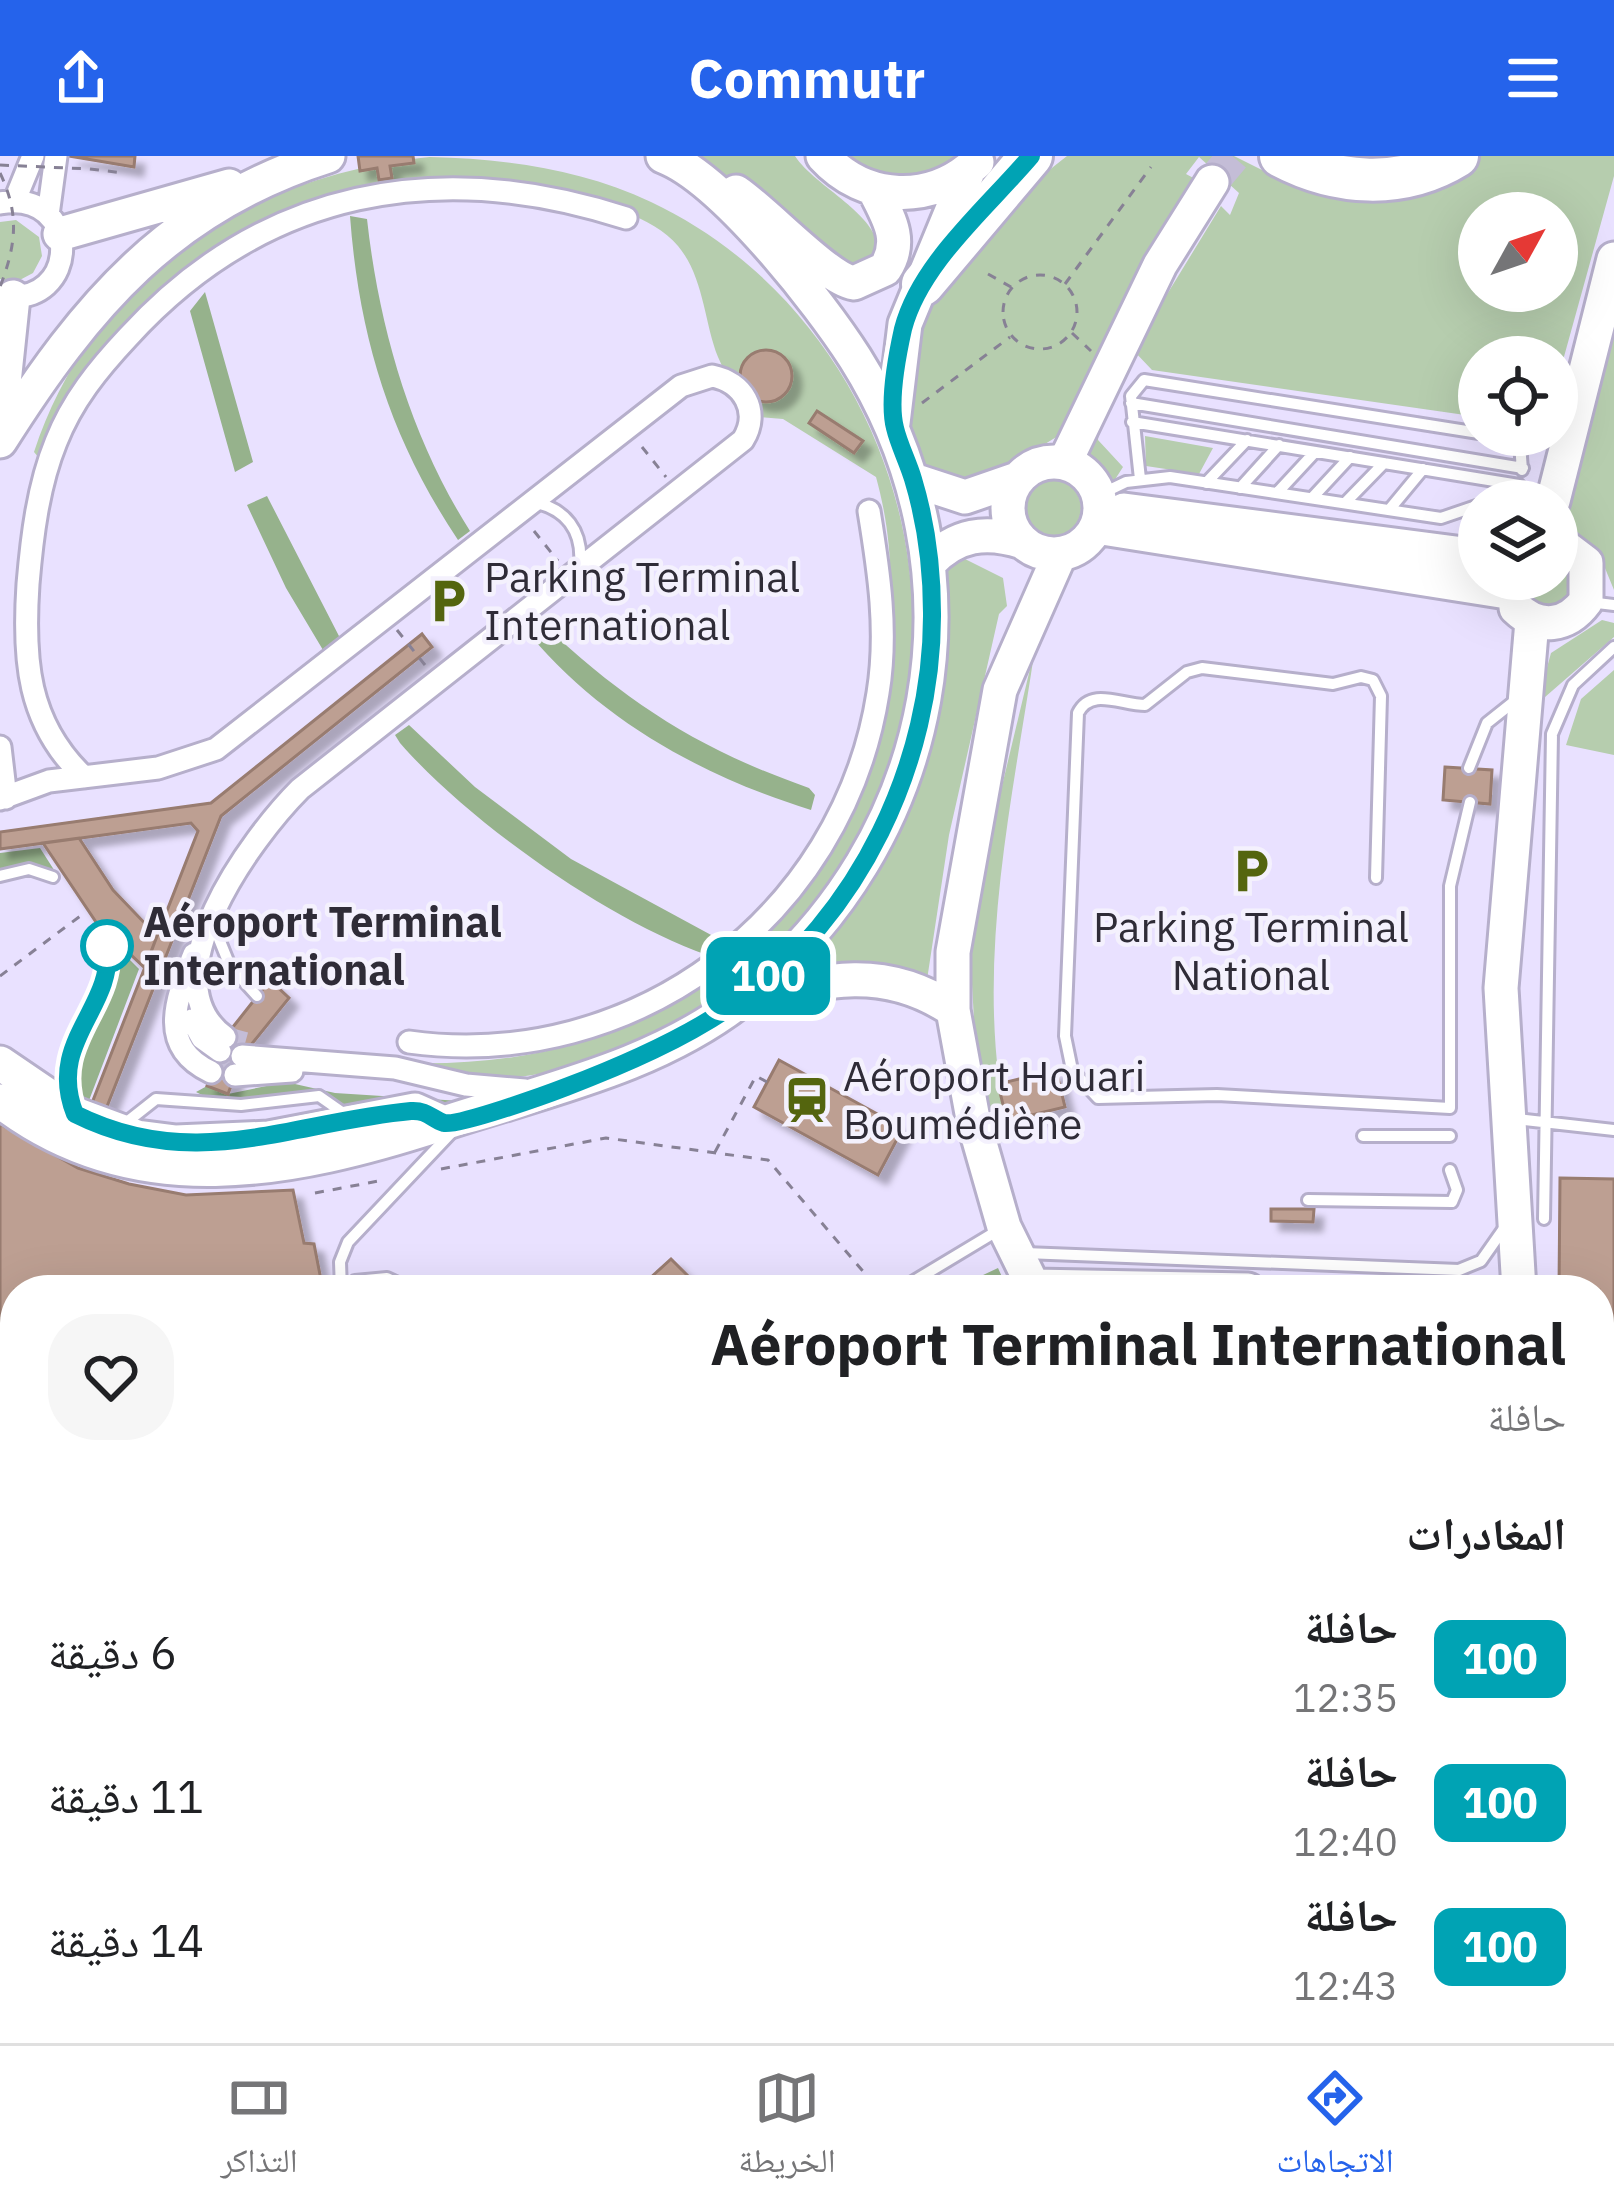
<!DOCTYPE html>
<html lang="ar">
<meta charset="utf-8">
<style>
:root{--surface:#fff;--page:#f6f6f6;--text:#202124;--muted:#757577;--line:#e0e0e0;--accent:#2563eb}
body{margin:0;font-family:"IBM Plex Sans","Noto Naskh Arabic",sans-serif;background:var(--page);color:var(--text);direction:rtl;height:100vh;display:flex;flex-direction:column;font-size:45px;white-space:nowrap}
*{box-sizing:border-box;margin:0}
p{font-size:39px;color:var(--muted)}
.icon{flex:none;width:66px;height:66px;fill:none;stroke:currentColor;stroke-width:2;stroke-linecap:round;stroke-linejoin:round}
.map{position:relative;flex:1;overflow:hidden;direction:ltr}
.side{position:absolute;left:0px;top:1119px;width:1614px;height:768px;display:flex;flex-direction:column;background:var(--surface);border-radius:48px 48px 0 0;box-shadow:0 12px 48px #0002;direction:rtl}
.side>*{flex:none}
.badge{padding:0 24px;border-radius:18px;font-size:42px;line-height:78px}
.needle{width:78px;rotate:50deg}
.buttons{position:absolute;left:1458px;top:36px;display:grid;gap:24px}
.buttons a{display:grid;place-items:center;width:120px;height:120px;border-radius:50%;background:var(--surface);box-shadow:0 12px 48px #0002;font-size:60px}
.map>.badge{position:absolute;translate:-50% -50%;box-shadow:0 0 0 6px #fff}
h2{padding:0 48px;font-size:45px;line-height:108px}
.round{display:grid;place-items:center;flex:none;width:126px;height:126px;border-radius:48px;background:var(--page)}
.headline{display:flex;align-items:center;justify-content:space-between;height:204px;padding:0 48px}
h1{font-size:57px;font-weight:800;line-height:90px}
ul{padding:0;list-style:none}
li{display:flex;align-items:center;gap:36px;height:144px;padding:0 48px}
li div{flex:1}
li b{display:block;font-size:45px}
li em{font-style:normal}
li .badge{min-width:132px;font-weight:700;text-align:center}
header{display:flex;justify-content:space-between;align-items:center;height:156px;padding:0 48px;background:var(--accent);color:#fff;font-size:54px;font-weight:800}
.tabs{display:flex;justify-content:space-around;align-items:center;height:168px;border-top:3px solid var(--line);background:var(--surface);font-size:33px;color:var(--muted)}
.tabs a{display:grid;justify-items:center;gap:6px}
.tabs .on{color:var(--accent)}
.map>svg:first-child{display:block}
.green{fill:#b6cdae;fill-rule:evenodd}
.forest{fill:#96b28c}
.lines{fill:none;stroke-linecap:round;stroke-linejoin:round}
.taxiway{stroke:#9a94aa;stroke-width:54}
.building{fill:#bd9f92;stroke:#987b6f;stroke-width:3;filter:url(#shadow)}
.street-tunnel{stroke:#c4bdd7;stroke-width:21;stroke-dasharray:21 10;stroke-linecap:butt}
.secondary-tunnel{stroke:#c4bdd7;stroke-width:33;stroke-dasharray:33 16;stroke-linecap:butt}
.lane-casing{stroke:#b6afcb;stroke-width:16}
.street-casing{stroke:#b6afcb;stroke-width:27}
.secondary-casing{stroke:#b6afcb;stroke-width:39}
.highway-casing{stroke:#b6afcb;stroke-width:48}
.path{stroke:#878195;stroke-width:3;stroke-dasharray:9 9;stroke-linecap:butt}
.lane{stroke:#fff;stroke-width:10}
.street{stroke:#fff;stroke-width:21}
.secondary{stroke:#fff;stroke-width:33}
.highway{stroke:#fff;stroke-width:42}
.path-bridge{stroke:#878195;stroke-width:3;stroke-dasharray:9 9;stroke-linecap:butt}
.line-casing{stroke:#fff;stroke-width:27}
.line{stroke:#00a3b4;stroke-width:18}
.stop-dot{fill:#fff;stroke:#00a3b4;stroke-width:6}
.labels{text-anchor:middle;stroke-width:9;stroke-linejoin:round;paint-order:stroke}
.poi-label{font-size:42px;fill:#2f2c37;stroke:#f4f1fd;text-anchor:start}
.stop-label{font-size:42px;font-weight:bold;fill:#2f2c37;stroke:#f4f1fd;text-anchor:start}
</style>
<header><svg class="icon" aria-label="menu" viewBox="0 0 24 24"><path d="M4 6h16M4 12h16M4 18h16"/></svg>Commutr<svg class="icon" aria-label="share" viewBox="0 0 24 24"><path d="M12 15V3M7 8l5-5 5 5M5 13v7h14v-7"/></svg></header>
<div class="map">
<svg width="1614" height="1887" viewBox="0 0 1614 1887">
<defs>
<filter id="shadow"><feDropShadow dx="9" dy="9" stdDeviation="3" flood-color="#0004"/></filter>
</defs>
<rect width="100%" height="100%" fill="#e9e1ff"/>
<path class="green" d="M687 0H795C816 32 880 58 879 98L849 112 780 54Z
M846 0H962C922 24 886 27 846 0Z
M1067 0H1234L1286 26 1457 0H1614V20L1557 226V201H1479V261L1152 214 1133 194 1221 50 1230 59 1239 37 1199 1 1186 18 1199 25 1066 275 979 329 941 328C841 215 975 71 1067 0ZM1479 57H1557V135H1479Z
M430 1C507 3 581 13 651 46 890 159 987 471 850 696 805 770 747 831 670 870 613 899 553 922 488 923 453 924 415 912 381 906 551 916 694 871 797 729 812 708 835 685 844 661 855 630 861 596 869 564 891 478 900 408 876 321L783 263 759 261C746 243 726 222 718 201 704 166 704 121 678 90 653 60 600 47 564 36 532 26 498 25 465 24 324 20 256 60 159 155 135 178 108 200 87 225 68 247 54 277 39 302L34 296C93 117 248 20 430 1Z
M16 64 39 81 42 100 33 117 16 126 0 123V66Z
M1614 136V434L1600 400 1562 360V327Z
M1100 263 1098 284 1123 311 1114 325 1081 295Z
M1145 280 1213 292 1199 318 1146 310Z
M1025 352a28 28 0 1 1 56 0a28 28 0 1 1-56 0Z
M1557 396 1580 422 1560 454 1525 444 1519 426 1557 423Z
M965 403 1003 422 1007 450 999 458 949 679 925 837 806 814 866 736 911 641 940 419 952 406Z
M1602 464 1614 467V481L1537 548 1551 497Z
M1035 492C1011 654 971 822 1010 984L994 988 976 900 970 792 986 697Z
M1614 514V599L1566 589 1581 543Z
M1599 1213H1614V1544L1599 1531Z"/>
<path class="forest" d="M350 60 367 63C379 172 411 282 470 375L458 384C390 282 359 181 350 60Z
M205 136 253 306 235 316 190 155Z
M267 340 340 482 323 494 286 432 247 349Z
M543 468C627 547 700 594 809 632L815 639 811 654C704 621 602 565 530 479Z
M409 569 475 631 571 703 713 780 707 799C607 764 469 666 400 587L395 579Z
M40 692 56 717 41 710 0 715V697Z
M102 776 139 813 85 955 73 929 119 808Z
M286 926 335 937 492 947 346 958 320 945 222 949 196 936 207 930 228 938Z
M998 1112 1008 1134H951Z"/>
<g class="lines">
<path class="taxiway" d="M545 1872 570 1887
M16 1887 46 1872"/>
</g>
<path class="building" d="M69 0H135L134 11Z
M358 0H413L414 7 390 10 392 22 379 24 377 12 360 15Z
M740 220a26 26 0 1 1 52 0a26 26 0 1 1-52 0Z
M817 255 863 285 854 297 809 267Z
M422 478 432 491 221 660 106 953 92 947 198 675 191 667 0 693V676L211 647Z
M1445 611 1492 614 1490 648 1443 644Z
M79 682 113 734 157 780 145 812 96 766 43 687Z
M270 824 289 842 242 900 228 938 207 930 225 881Z
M779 904 903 972 878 1019 754 951Z
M1056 914 1065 951 1007 965 998 928Z
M0 968 78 1012 129 1028 186 1039 293 1034 304 1087 314 1088 323 1134H15V1381L0 1382Z
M1560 1022 1614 1023V1171L1599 1170V1134H1559Z
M1271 1053H1314L1313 1066 1271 1065Z
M671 1103 690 1122 677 1134H659L649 1123Z
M1614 1761V1793L1613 1795 1599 1786Z
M1599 1817 1614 1825V1876L1607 1887H1580L1556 1872H1599Z
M1373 1872H1397L1388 1887H1353Z
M1397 1872H1420L1426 1876 1420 1887H1388Z
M1420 1872H1445L1436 1887H1420L1426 1876Z"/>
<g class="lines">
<path class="street-tunnel" d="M225 881 250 888
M216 904 239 909"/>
<path class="secondary-tunnel" d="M1212 26 1234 0"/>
<defs>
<path id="lane" d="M1131 247 1523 312
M1132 266 1519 329
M1488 279 1520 288 1522 314
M1140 323 1131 240 1144 224 1479 277
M1206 327 1247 284
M1240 332 1279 289
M1277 337 1315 296
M1099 339 1126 326 1170 321 1441 362 1479 349
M1312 342 1350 301
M1488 345 1516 331
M532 346C566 352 583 375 580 409
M1345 347 1384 307
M1389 354 1423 313
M1589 446 1614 449
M1469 612 1487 567 1521 540
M0 720 29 713 53 721
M1376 722 1381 540 1373 524 1361 521 1333 528 1202 512 1187 516 1145 549C1121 549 1091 531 1078 557L1065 880 1072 914 1098 942 1217 939 1450 952V730L1470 646
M213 768 230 810 257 840
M70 945C55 886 114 845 107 790
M1516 963 1614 974
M123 969 156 943 241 949 319 940 349 961
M1363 980H1450
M1308 1044 1452 1046 1457 1034 1450 1014
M1544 1063 1552 578 1573 529 1614 491
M1025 1097 1459 1114 1481 1105 1507 1068
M355 1125 387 1122 413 1134
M341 1134 340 1106 348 1086 451 977
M899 1134 1002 1072
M0 1397 15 1399
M0 1694 15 1695
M1599 1749 1614 1724
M1068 1872 1093 1887
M1121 1872 1145 1887
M1240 1872 1265 1887
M745 1887 751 1872
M1313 1887 1322 1872
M1467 1887 1476 1872
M1517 1887 1526 1872"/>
<path id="street" d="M15 44 33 0
M0 47C83 32 81 154 1 139
M48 59 56 0
M0 591 6 642
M84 621C27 567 23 503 28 428 32 381 38 330 56 286 72 245 98 213 128 181 263 33 438 1 626 62
M0 643 49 625 158 612 216 593 681 230 712 220C743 226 761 255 743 284L300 633C252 681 146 824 225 881
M194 798C177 842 156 890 211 916
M192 864 202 882 220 895
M409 886C633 917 843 761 878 537 888 476 879 416 869 355
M242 900 395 912 466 929 525 934
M235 919 292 915"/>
<path id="secondary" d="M823 0C865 46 931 49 977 6
M736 36C766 56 827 123 854 127L885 113C904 84 888 61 874 33
M60 78 229 30
M0 265 13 141
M893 267 905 168 969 13
M0 285C86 149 170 50 328 0
M1008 352a46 46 0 1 1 92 0a46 46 0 1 1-92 0Z
M1065 306 1160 109 1212 26
M913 324 965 341 1017 323
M1553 345 1614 103
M1124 354 1479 400
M1096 371 1507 436
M1060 398 1000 534 953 796V854L973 963 1004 1071 1033 1130 1248 1134
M929 407C956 378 986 374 1023 386
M1516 452C1539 474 1567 471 1586 445V407L1557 385
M746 843C822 824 884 807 953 854
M0 907 75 958 137 981 176 986 269 982 415 954 444 967
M0 945C134 1049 293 1016 441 968 543 934 654 912 741 844 941 687 990 416 855 202 820 147 723 23 663 0
M1519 1134 1501 832 1532 465
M1599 1593 1614 1606
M1599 1629 1614 1643"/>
<path id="highway" d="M1281 0C1336 29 1402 34 1457 0
M923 128 1031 0"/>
</defs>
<use href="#lane" class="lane-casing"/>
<use href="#street" class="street-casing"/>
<use href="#secondary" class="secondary-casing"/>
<use href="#highway" class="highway-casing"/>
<path class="path" d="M90 13 124 17
M988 118 1011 131
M1003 156a37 37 0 1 1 74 0a37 37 0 1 1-74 0Z
M1065 128 1151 11
M1072 177 1091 195
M922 247 1010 181
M642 291 666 321
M534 375 558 405
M397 474 425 509
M0 820 83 758
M715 996 756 920 767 926
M441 1013 606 982 768 1004 879 1134
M315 1037 384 1024"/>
<use href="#lane" class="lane"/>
<use href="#street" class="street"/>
<use href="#secondary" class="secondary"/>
<use href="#highway" class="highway"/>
<path class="path-bridge" d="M0 9 90 13
M0 17C20 59 16 89 0 131"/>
</g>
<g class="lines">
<defs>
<path id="line" d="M107 790C115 852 46 885 75 958 195 1018 291 966 411 955 427 954 432 963 444 967 459 970 548 938 566 931 624 909 684 883 736 847 859 763 933 605 932 457 932 412 926 366 913 323 908 306 899 289 895 272 888 245 897 200 903 173 920 107 988 51 1031 0"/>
</defs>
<use href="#line" class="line-casing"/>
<use href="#line" class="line"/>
</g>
<defs>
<symbol id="parking-bare" viewBox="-9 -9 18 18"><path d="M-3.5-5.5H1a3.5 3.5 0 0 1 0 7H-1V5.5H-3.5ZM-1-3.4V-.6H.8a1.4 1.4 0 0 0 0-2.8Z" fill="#54650e" stroke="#f4f1fd" stroke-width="2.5" paint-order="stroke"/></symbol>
<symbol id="station-bare" viewBox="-9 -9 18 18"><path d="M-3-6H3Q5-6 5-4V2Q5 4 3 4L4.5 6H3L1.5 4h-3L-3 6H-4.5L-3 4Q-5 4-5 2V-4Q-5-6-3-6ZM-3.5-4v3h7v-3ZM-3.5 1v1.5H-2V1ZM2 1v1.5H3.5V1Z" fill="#54650e" stroke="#f4f1fd" stroke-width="2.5" paint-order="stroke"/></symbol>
</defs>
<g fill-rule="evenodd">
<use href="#parking-bare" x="415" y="412" width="66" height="66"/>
<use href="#parking-bare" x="1218" y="682" width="66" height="66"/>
<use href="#station-bare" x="774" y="911" width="66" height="66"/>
</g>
<circle class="stop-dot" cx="107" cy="790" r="24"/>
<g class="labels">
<g class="poi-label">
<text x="484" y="436">Parking Terminal<tspan x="484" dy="48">International</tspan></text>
<text x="1251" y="786" text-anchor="middle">Parking Terminal<tspan x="1251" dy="48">National</tspan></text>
<text x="843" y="935">Aéroport Houari<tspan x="843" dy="48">Boumédiène</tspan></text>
</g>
<g class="stop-label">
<text x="143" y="781">Aéroport Terminal<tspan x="143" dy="48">International</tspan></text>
</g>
</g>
</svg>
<div class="buttons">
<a><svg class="needle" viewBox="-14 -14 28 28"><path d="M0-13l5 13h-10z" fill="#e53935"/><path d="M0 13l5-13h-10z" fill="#757577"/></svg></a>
<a><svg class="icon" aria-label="locate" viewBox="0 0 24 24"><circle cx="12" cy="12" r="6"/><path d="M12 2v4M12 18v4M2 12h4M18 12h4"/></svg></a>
<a><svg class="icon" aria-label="layers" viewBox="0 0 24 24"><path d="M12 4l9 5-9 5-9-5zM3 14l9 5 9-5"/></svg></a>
</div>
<b class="badge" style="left:768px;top:820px;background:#00a3b4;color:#fff">100</b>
<section class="side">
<div class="headline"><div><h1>Aéroport Terminal International</h1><p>حافلة</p></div><a class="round"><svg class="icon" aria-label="heart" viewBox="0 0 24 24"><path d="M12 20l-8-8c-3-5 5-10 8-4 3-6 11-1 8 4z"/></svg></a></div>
<h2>المغادرات</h2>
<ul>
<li><span class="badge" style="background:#00a3b4;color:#fff">100</span><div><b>حافلة</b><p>12:35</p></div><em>6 دقيقة</em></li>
<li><span class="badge" style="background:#00a3b4;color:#fff">100</span><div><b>حافلة</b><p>12:40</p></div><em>11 دقيقة</em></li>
<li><span class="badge" style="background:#00a3b4;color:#fff">100</span><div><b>حافلة</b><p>12:43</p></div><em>14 دقيقة</em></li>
</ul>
</section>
</div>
<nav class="tabs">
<a class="on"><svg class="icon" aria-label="directions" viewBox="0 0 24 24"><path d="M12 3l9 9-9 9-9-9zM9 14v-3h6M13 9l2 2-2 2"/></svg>الاتجاهات</a>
<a><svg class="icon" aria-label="map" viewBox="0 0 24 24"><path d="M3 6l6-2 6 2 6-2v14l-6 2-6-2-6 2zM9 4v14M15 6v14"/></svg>الخريطة</a>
<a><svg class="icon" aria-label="tickets" viewBox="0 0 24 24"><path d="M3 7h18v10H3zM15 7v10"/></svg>التذاكر</a>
</nav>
